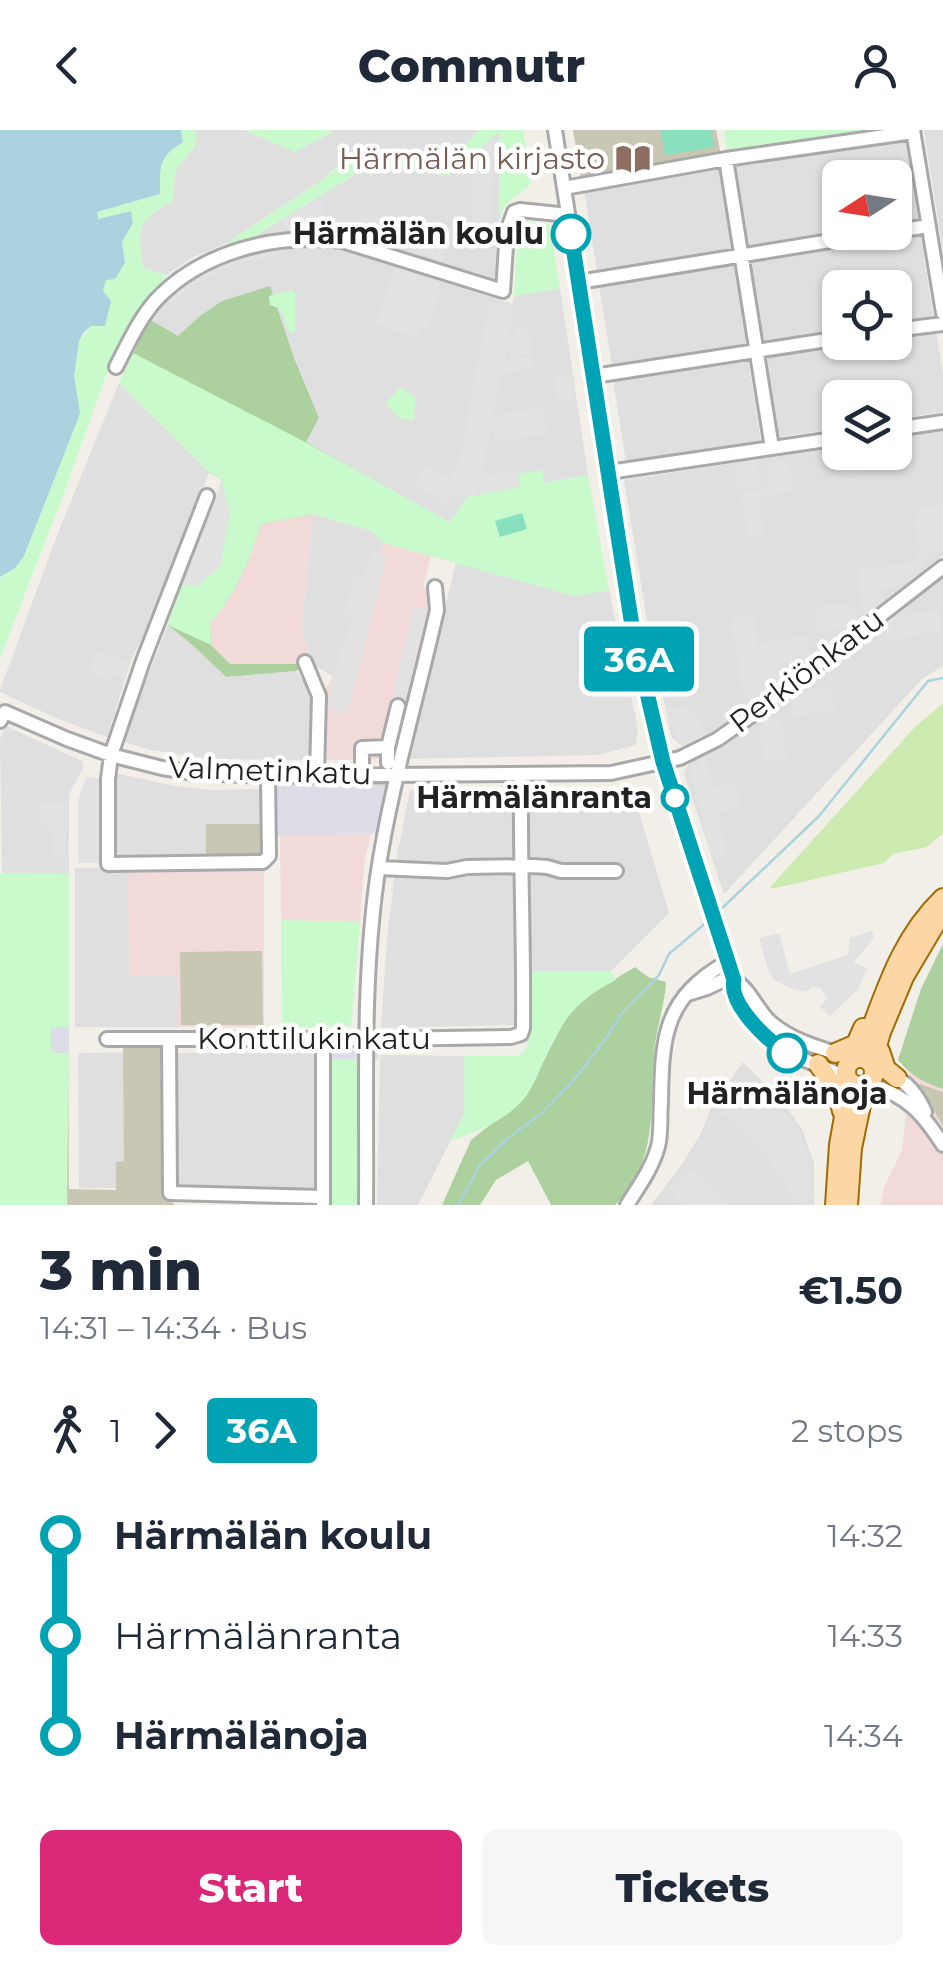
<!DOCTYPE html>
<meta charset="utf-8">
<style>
:root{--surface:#fff;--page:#f6f6f7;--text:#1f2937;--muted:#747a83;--accent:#db2777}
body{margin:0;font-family:Montserrat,sans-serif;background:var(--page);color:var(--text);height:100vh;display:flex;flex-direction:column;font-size:38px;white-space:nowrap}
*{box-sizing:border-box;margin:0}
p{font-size:32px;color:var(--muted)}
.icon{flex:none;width:55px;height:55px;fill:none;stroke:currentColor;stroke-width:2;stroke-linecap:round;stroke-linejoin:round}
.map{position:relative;height:1075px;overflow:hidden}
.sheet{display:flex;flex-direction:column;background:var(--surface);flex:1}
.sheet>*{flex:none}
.badge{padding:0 20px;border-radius:8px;font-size:35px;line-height:65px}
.needle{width:65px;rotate:258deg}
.buttons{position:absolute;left:822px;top:30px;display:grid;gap:20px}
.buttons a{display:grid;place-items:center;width:90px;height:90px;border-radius:15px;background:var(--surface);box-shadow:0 2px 8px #0004;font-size:50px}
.map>.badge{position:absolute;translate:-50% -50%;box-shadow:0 0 0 5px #fff}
.legs{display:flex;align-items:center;gap:15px;height:110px;padding:0 40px;font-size:32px}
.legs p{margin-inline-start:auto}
.head{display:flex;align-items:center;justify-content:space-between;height:170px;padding:0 40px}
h1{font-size:55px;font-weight:800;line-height:75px}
.action{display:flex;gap:20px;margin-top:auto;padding:20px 40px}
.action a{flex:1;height:115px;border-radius:15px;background:var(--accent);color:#fff;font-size:40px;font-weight:800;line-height:115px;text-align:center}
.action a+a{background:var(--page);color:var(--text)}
ul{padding:0 40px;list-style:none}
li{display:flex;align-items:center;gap:35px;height:100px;font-size:38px}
li i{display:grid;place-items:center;width:15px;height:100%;margin:0 12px;background:currentColor}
li i::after{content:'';width:25px;height:25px;margin:-12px;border:8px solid;border-radius:50%;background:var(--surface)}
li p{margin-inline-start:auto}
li:first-child i{background:linear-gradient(#0000 50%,currentColor 0)}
li:last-child i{background:linear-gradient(currentColor 50%,#0000 0)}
header{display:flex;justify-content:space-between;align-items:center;height:130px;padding:0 40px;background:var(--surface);font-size:45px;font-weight:800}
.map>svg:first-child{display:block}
.residential{fill:#e0dfdf}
.commercial{fill:#f2dad9}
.construction{fill:#c7c7b4}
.grass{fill:#cdebb0}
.forest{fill:#add19e}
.park{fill:#c8facc}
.pitch{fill:#88e0be}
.parking{fill:#e2e2e2}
.plaza{fill:#dddde8}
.water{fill:#aad3df}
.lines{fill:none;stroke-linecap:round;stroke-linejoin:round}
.stream{stroke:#aad3df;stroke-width:2.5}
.minor-casing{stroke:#a9a9a9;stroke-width:18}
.major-casing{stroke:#a06b00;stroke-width:22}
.minor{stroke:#fff;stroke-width:12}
.major{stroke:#fcd6a4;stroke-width:18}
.line-1-casing{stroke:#fff;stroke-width:22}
.line-1{stroke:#00a3b4;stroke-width:15}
.stop-1-dot{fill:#fff;stroke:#00a3b4;stroke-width:5}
.labels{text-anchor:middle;stroke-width:9;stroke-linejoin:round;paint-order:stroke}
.education-label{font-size:30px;fill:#785e54;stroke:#fff;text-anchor:end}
.stop-label{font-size:30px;font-weight:bold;fill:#222;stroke:#fff;text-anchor:end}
.street-label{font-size:30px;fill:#222;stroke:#fff}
</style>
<header><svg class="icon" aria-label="back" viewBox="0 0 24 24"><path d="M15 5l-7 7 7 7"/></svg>Commutr<svg class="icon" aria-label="person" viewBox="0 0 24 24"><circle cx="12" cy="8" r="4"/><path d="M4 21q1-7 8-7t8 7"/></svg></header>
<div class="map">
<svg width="943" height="1075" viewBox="0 0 943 1075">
<rect width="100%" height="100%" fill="#f2efe9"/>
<path class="residential" d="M196 0H244L295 21 329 4 332 0H479L447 36 414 29 351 32 331 41 324 49 227 113 191 128 167 145 143 138 138 108 147 85 173 71 175 41 195 16Z
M924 0H943V122Z
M500 1 499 92 495 152 490 153 344 106 303 102 252 108 362 40 414 36 444 46Z
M906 11 919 92 895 96V48H840V102L849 103 748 118 735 37Z
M719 39 732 120 597 141 584 60Z
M921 105 933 186 895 192V158H840V200L763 212 750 131Z
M295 113 300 117H324L358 124 512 174 514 166 560 158 588 345 467 367 450 393 305 312 319 288 294 228 200 186 178 207 150 189 161 172 195 144Z
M735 134 747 215 612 236 599 156Z
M936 200 943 244V282L895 289V268H840V298L778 307 766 227 857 213 895 212V207Z
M748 229 761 311 626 332 613 250Z
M119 253 209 342 167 458 131 530 107 607 56 588 0 562V560L56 408Z
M943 300V425L791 547 720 598 681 615 672 608 649 502 624 350 840 317V322H895V308Z
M313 384 372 401 384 413 349 551 333 547 313 534 301 500Z
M456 432 574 466 609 460 638 599 636 615 597 625 410 629Z
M943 448V536L922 549 724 764 684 643 690 631 824 544Z
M168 495 197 519 226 547 296 541 313 565 310 630 212 629 150 620 122 611Z
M6 596 82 631 83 639 69 664V744L2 743 0 609Z
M115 643 174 656 212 660 261 659V694H207L206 728H115Z
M574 658 607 662 632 659 669 783 611 841H515L514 895 381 898 387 810 396 731 410 660Z
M75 738H128L129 844H178V897H75Z
M162 922 163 1058H79L78 923Z
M177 923H316L315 1058H178Z
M380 925 464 926V984L418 1075H377Z
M743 932 783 972 802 999 814 1033V1075H651L683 1033 701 1003 711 978Z"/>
<path class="commercial" d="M313 384 301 499 313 534H230L211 515 210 493 220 482 252 423 261 394Z
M384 413 431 426 423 457 435 461 396 629 322 630 323 562 333 547 349 550Z
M371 704 364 734 360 792 281 790 280 706Z
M128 738H264V897H178V845H129Z
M943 814V1075H880L885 1055 902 1020 910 944 898 930 921 859Z"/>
<path class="construction" d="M573 0H716L721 26 581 49Z
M206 694H261V728H206Z
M262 821 263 895H181L180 822Z
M0 840 68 866 69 1059 116 1060V1032L124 1031 123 918H164L165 1066 175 1075H0Z
M917 953 943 962V996Z"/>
<path class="grass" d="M943 573V703L927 717 893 724 884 733 771 759V756L915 597Z"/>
<path class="forest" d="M270 156 294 228 319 288 306 312 352 338 313 384 261 394C250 429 235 467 210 493L211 515 230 534H313L296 541 226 547 197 519 168 495 180 486 222 350 209 342 171 264 127 238 149 189 178 206 200 186 222 171Z
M943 814V959C924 953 911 945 898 930L921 859Z
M635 837 648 847 666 852C665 873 658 893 655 914 648 973 662 1028 615 1075H551L528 1031 496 1050 480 1075H442L471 1010 524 968 568 884 595 861Z"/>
<path class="park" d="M181 0H196L195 16 175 41 173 71C137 91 137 97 143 138L167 145 132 188 106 245 64 363 0 528V447L15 438 24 426 78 289 80 282 74 246 79 211 111 171 103 161 106 150 125 133 122 112 133 94 130 81 97 89V82L160 64C160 37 158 27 183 12Z
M244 0H332L329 4 295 22Z
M479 0H523L531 46 530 55 505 75 499 92V2L455 43 445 46 414 36 362 40 252 108 218 116 227 113 324 49C349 20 412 29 447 36Z
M724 0H884L728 25Z
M522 90 549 94 560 158 514 166 518 93Z
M292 160 295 162V202L289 203 281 179 270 175 269 166Z
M133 223 305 312 450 392 467 367 520 357 518 344 542 340 544 353 588 345 609 460 574 466 384 413 372 401 313 384 261 394C250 429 235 467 210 493L211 515 168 495 180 455 197 456 222 350 209 342 119 253Z
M400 257 415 267 414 291 397 287 386 273Z
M2 743 69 744V897H52L51 922 69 923 67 1075H0V744Z
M281 790 360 792 351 896 282 897Z
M527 841H611L616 850C572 872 562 892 542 935 537 946 532 959 524 969 505 991 476 1002 450 1011L464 984V926H519L527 917Z
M328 929H362L360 1075H328Z"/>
<path class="pitch" d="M661 0H711L714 17 665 25Z
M522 383 527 399 500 407 495 391Z"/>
<path class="parking" d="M498 10 499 27 492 28 491 93 498 96V102L472 95 471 40 477 25 489 12Z
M322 69 321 97 299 99V101L289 102 288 99H283L282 90Z
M365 82 384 88 377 110 353 101V93L358 86 362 87Z
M420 99 449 109 442 131 419 123 417 129 412 127Z
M283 115 285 124 243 132 223 140 197 153 174 170 169 165 195 144 229 128Z
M394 139 401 141 403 139 427 150 429 147 442 155 428 201 420 199 416 208 375 194Z
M489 172 514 177 508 209 514 210 517 198 528 196 531 223 511 226 512 219 507 218 504 236 509 235 511 229 532 226 533 238 501 243 492 286 544 277 547 303 495 312 494 304 490 302 482 339 492 345 516 341 520 357 482 364 479 352 476 365 467 367 453 364 447 374 415 355 425 335 449 348 459 335Z
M569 243 570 247H574L575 254 572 255 573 268 558 271 554 246Z
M837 317 840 322 863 323 866 341 841 344 838 326 834 325 831 318Z
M789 329 793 361 759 367 763 403 748 406 741 363 770 357 767 333Z
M749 331H757L761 356 738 360 734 334Z
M222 350 230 385 220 437 197 456 180 455Z
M943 374V419L929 425 919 442 920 446 910 454 908 452 882 459 883 471 875 477 876 481 869 486 867 484H863L858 441 913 431 920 422 916 393 921 378Z
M371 423 387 426 348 584 327 579 341 515 347 510 351 490 344 487 354 446 364 448Z
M848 473 850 480 855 479 858 490 853 492 855 497 848 502 846 498 818 503 814 478Z
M414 476 427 480 406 569 392 565Z
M938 479 942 500 888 511 885 495 894 488Z
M753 485 765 557 759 514 807 506 811 530 784 535 787 550 782 552 783 555 776 560H765L758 566 760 570 752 575 750 569H744L731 489Z
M97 521 130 533 124 548 112 544 109 550 90 543Z
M830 556 835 580 794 587 790 570 798 565 800 567 807 561Z
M688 576 706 603 683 616 668 591 666 580Z
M771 584 774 587 781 585 787 629 764 632 759 597 765 595 763 589Z
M705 624 713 657 735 652 740 677 717 682 727 727 713 730 689 637 701 634 700 627Z
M86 647 100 648V733H78V669Z
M39 674H68L65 724 53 725V699H46V692H39Z
M872 801 874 808 854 832 867 839 858 859 830 886 820 877 827 869 820 858 811 857 808 862 795 860 774 850 768 840 759 808 779 803 790 844 848 825 850 808Z
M752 948 770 963 799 1001 807 1025 809 1048 807 1074 796 1075 783 1050 768 1028 741 998 721 983Z
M691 1039 730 1073 728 1075H686L671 1061Z"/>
<path class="plaza" d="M273 655H387L376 704 273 706Z
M51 897H69V923L51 922Z
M319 900 378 901V929H319Z"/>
<path class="water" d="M0 0H181L183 12C158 27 160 37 160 64L97 82 98 89 131 81 133 93 122 112 125 133 115 149 106 150 103 161 111 171 105 196H91L84 202 79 211 74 246 80 282 78 289 24 426 15 438 0 447Z"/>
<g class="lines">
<path class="stream" d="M718 782 819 686 928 551 943 548
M458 1075 480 1035 508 1008 541 984 574 950 606 908 623 882 659 845 669 824 708 791"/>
<defs>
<path id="minor" d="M555 0 633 502 663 632 734 850 733 866 756 896 777 917 787 923 847 947
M913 0 943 183
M726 29 772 318
M564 58 726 29 913 2
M895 101 929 96
M579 152 885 102
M895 200 943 194
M116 237C128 214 139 189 156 170 202 121 277 103 342 111L503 161 507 101 514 82 520 80 568 85
M594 246 840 208
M895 299 943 292
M609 342 840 308
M207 366 143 531 111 625 108 649V734L263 732 269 726 268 646
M305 532 319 566 317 645
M0 591 5 582 67 609 111 625 162 638 195 643 268 646 611 643 680 628 718 609 759 580 943 437
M362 633V618L388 617
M388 633V617L398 576
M379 738 447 741 467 737 533 736 547 737 561 741H616
M734 850C748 857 757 879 769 891 792 912 826 920 856 929
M688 864 707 858 732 846
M107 909H380L511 907 521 904 523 898C524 814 520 730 521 645
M169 910 170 1063 323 1067
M893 946C909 953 918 966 925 982
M869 954C907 966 922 982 943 1015
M323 1073V910
M366 1075C367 966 362 856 377 748 390 658 417 569 437 480L435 457
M627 1075C639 1056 655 1034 659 1012 661 999 660 985 661 972 662 906 664 868 727 832"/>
<path id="major" d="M880 921 886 939 897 948
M835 923 856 914 863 898
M846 942a14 14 0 1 1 28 0a14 14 0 1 1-28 0Z
M860 928C883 871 897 812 943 768
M818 934 837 961 842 981
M872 934 881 902 904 847 943 781
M835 1075 839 1015 850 953
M848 1075 852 1018 865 956"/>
</defs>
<use href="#minor" class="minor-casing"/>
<use href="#major" class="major-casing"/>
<use href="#minor" class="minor"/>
<use href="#major" class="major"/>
</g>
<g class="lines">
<defs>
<path id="line-1" d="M571 104 633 502 663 632 734 850C728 874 767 910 787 923"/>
</defs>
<use href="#line-1" class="line-1-casing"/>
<use href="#line-1" class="line-1"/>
</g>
<defs>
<symbol id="library-bare" viewBox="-9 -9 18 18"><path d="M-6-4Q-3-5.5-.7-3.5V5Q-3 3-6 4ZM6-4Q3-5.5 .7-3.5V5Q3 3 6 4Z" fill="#8d6e63" stroke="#fff" stroke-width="2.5" paint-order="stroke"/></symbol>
</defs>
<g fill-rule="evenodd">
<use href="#library-bare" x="608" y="4" width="50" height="50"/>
</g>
<g class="stop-1-dot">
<circle cx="571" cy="104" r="18"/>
<circle cx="675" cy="668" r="12"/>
<circle cx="787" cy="923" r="18"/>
</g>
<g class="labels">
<g class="education-label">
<text x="605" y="39">Härmälän kirjasto</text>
</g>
<g class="stop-label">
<text x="544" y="114">Härmälän koulu</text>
<text x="652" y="678">Härmälänranta</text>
<text x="787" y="974" text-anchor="middle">Härmälänoja</text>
</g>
<g class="street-label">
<text transform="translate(807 541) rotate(-37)" y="10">Perkiönkatu</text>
<text transform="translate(270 641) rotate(2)" y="10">Valmetinkatu</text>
<text x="314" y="919">Konttilukinkatu</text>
</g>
</g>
</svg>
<div class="buttons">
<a><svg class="needle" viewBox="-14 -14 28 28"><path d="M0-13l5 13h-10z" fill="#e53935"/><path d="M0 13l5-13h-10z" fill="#747a83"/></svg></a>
<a><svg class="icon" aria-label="locate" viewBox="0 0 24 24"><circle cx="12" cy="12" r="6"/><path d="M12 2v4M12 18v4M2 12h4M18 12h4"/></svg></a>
<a><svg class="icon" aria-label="layers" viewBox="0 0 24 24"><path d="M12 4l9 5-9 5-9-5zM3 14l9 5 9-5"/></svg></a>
</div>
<b class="badge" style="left:639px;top:529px;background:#00a3b4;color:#fff">36A</b>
</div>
<section class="sheet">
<div class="head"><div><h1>3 min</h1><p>14:31 – 14:34 · Bus</p></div><b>€1.50</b></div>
<div class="legs"><svg class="icon" aria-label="walk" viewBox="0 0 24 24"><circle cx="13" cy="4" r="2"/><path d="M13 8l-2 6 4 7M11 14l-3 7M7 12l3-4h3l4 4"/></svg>1<svg class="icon" aria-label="forward" viewBox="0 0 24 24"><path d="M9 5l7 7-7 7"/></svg><b class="badge" style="background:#00a3b4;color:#fff">36A</b><p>2 stops</p></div>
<ul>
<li><i style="color:#00a3b4"></i><b>Härmälän koulu</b><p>14:32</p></li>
<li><i style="color:#00a3b4"></i><span>Härmälänranta</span><p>14:33</p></li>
<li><i style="color:#00a3b4"></i><b>Härmälänoja</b><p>14:34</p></li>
</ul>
<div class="action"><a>Start</a><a>Tickets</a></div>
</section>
